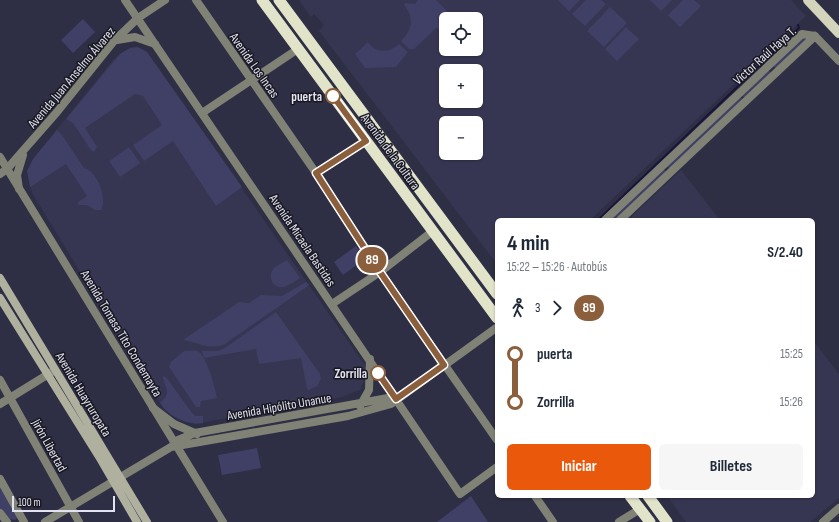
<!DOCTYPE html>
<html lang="es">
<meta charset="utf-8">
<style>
:root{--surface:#fff;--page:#f6f6f7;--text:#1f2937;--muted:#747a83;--accent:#ea580c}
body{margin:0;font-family:"Sofia Sans Condensed",sans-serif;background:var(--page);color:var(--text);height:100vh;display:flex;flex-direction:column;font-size:15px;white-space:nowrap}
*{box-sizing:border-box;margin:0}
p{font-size:13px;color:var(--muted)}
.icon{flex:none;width:22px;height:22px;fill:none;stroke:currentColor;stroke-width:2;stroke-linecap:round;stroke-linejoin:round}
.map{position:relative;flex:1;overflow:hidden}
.side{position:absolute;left:495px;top:218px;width:320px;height:280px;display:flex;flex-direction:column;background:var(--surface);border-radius:6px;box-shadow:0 1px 3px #0004}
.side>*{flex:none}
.badge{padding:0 8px;border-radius:13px;font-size:14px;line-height:26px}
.fabs{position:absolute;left:439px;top:12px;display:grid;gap:8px}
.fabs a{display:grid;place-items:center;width:44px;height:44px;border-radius:6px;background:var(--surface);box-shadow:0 1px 3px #0004;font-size:20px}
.scale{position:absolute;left:12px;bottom:10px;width:103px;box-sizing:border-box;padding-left:4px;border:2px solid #e2e2f1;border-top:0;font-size:11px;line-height:14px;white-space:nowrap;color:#e2e2f1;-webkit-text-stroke:3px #181821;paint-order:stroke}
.map>.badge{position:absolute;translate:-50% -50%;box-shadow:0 0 0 2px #fff}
.legs{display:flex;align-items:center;gap:6px;height:44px;padding:0 12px;font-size:13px}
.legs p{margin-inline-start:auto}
.summary{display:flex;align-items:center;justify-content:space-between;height:68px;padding:0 12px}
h1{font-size:22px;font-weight:700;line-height:30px}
.button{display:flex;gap:8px;margin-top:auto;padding:8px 12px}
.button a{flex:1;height:46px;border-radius:6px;background:var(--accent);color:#fff;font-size:16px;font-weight:700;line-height:46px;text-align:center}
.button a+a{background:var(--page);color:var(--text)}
ul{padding:0 12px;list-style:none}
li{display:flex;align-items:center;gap:14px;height:48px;font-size:15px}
li i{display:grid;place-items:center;width:6px;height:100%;margin:0 5px;background:currentColor}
li i::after{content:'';width:10px;height:10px;margin:-5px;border:3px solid;border-radius:50%;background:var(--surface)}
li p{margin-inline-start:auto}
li:first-child i{background:linear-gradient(#0000 50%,currentColor 0)}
li:last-child i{background:linear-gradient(currentColor 50%,#0000 0)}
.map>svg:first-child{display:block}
.built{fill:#363652;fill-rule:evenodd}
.green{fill:#403f66}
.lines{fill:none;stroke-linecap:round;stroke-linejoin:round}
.stream{stroke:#19143c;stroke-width:2}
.minor{stroke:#818276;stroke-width:8}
.tertiary{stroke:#818276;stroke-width:8}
.secondary{stroke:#afb09e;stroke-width:8}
.primary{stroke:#d2d4bc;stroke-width:10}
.trunk{stroke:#e2e4ca;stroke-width:11}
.line-1-casing{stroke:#fff;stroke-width:9}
.line-1{stroke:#8b5e3c;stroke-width:6}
.stop-1-dot{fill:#fff;stroke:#8b5e3c;stroke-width:2}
.labels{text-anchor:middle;stroke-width:3;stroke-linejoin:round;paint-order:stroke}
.street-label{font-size:13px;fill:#e2e2f1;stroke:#181821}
.stop-label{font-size:13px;font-weight:bold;fill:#e2e2f1;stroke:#181821;text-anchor:end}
</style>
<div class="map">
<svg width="839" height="522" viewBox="0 0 839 522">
<rect width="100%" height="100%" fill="#2e2e44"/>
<path class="built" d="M299 0H791L806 16 590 220H497V264L319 31 324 25 314 14 311 17ZM446 19H476V49H446ZM446 71H476V101H446ZM446 123H476V153H446Z
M138 47 147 52 368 370 360 390 342 397 195 424 177 418 164 409 32 193 27 171 33 159 113 60 120 54 130 48Z
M681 170 720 220H632V216Z
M813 340 839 374V498L810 522H686L667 496H813Z"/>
<path class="green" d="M418 0H436L452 16 446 19V22L439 29 436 28 414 49H409L401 41C412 30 415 18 404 5L405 3 415 4Z
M558 0H580L569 11Z
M586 0H601L606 4 585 26 572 14Z
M650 0H672L661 11Z
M683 0H694L701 6 680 27 668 15Z
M610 7 627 23 604 47 587 31Z
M83 19 95 32 73 53 61 40Z
M626 27 639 39 617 61 605 49Z
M804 36 806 40 776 68 774 67 773 65Z
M368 42C375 54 390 53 399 44L408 52 396 67 365 68 355 54Z
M138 47 147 52 242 187 216 206 173 141 144 161 133 145 162 125 143 96 135 94 85 128 97 147 94 152 91 150 73 123 66 119 120 54 130 48Z
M768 70 771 73 745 98 742 96Z
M740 97 743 100 670 170 667 166Z
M57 130 62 135 84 168C96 170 108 198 101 210H95L87 205H78V202L87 196 66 164 30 187 27 171 33 159Z
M129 147 140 163 120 177 109 161Z
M663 169 667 172 618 220 615 219 614 216Z
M356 246 365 259 343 275 334 262Z
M287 260 300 278C290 284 281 293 272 282 267 269 278 265 287 260Z
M306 282 309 284 308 286 225 344C209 351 198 342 183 340L239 302 249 303 261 295 282 296Z
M276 312 320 374 321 379 317 386 309 390 307 389 301 358 259 364 256 349 204 358 202 351H218L225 348Z
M184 351C188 351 193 350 197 351 207 355 215 388 217 398L201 401 200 407H196L169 367 171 362Z
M163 376 166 377 192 413 195 416H203V423C187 426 168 416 160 403 174 391 163 388 163 376Z
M257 448 261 468 222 475 218 455Z
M0 485 18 517 15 520 10 519 0 508Z
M471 496 488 522H437Z"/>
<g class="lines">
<path class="stream" d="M598 220 799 28 798 25"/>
<path class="minor" d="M125 0 460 494 497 467
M196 0 316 173 380 272 497 440
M202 113 298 49
M0 157 223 522
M316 173 366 141
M332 304 380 272 433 231
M0 380 79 522
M0 479 24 522
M535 496 553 522
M0 513 7 522
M619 522 640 509
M823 522 839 508"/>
<path class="tertiary" d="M815 36 839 61
M117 40 135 37 155 44
M0 174 7 169 57 112 114 41 138 18 165 0
M19 189 17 175 23 155
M605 220 802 34 815 36
M620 220 815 36
M0 404 55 370
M360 406 369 390 370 359
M153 408 174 424 197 434
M171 447 348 416 391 404 496 328
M45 522 171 447 178 440 195 433 388 398 396 399"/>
<path class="secondary" d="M0 278 147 522
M0 298 101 460 137 522"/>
<path class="primary" d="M808 0 839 33"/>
<path class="trunk" d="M262 0 497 318
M279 0 497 294
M630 496 650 522
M648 496 667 522"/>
</g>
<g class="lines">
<defs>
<path id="line-1" d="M333 96 366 141 316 173 380 272 444 365 396 399 378 373"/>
</defs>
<use href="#line-1" class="line-1-casing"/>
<use href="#line-1" class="line-1"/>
</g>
<g class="stop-1-dot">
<circle cx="333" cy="96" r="7"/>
<circle cx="378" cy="373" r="7"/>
</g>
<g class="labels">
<g class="street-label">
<text transform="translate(764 55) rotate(-42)" y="5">Victor Raúl Haya T.</text>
<text transform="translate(255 65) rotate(55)" y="5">Avenida Los Incas</text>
<text transform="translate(71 77) rotate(-50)" y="5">Avenida Juan Anselmo Álvarez</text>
<text transform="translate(391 151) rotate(54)" y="5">Avenida de la Cultura</text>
<text transform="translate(303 240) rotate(56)" y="5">Avenida Micaela Bastidas</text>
<text transform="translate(122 333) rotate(59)" y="5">Avenida Tomasa Tito Condemayta</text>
<text transform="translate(84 394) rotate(59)" y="5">Avenida Huayruropata</text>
<text transform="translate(279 406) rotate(-10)" y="5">Avenida Hipólito Unanue</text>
<text transform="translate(50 445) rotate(61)" y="5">Jirón Libertad</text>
</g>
<g class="stop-label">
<text x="322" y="101">puerta</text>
<text x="367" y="378">Zorrilla</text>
</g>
</g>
</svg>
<div class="fabs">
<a><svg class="icon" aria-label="locate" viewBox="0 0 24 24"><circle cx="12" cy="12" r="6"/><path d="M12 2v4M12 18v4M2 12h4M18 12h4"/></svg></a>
<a>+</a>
<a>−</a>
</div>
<div class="scale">100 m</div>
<b class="badge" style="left:372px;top:260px;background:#8b5e3c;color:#fff">89</b>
<section class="side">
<div class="summary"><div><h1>4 min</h1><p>15:22 – 15:26 · Autobús</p></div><b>S/2.40</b></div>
<div class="legs"><svg class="icon" aria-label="walk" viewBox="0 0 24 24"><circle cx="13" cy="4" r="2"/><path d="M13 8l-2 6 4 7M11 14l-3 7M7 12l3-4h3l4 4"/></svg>3<svg class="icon" aria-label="forward" viewBox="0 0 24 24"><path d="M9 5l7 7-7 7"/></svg><b class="badge" style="background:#8b5e3c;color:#fff">89</b></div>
<ul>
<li><i style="color:#8b5e3c"></i><b>puerta</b><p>15:25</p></li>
<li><i style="color:#8b5e3c"></i><b>Zorrilla</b><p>15:26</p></li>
</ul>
<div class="button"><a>Iniciar</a><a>Billetes</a></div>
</section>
</div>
